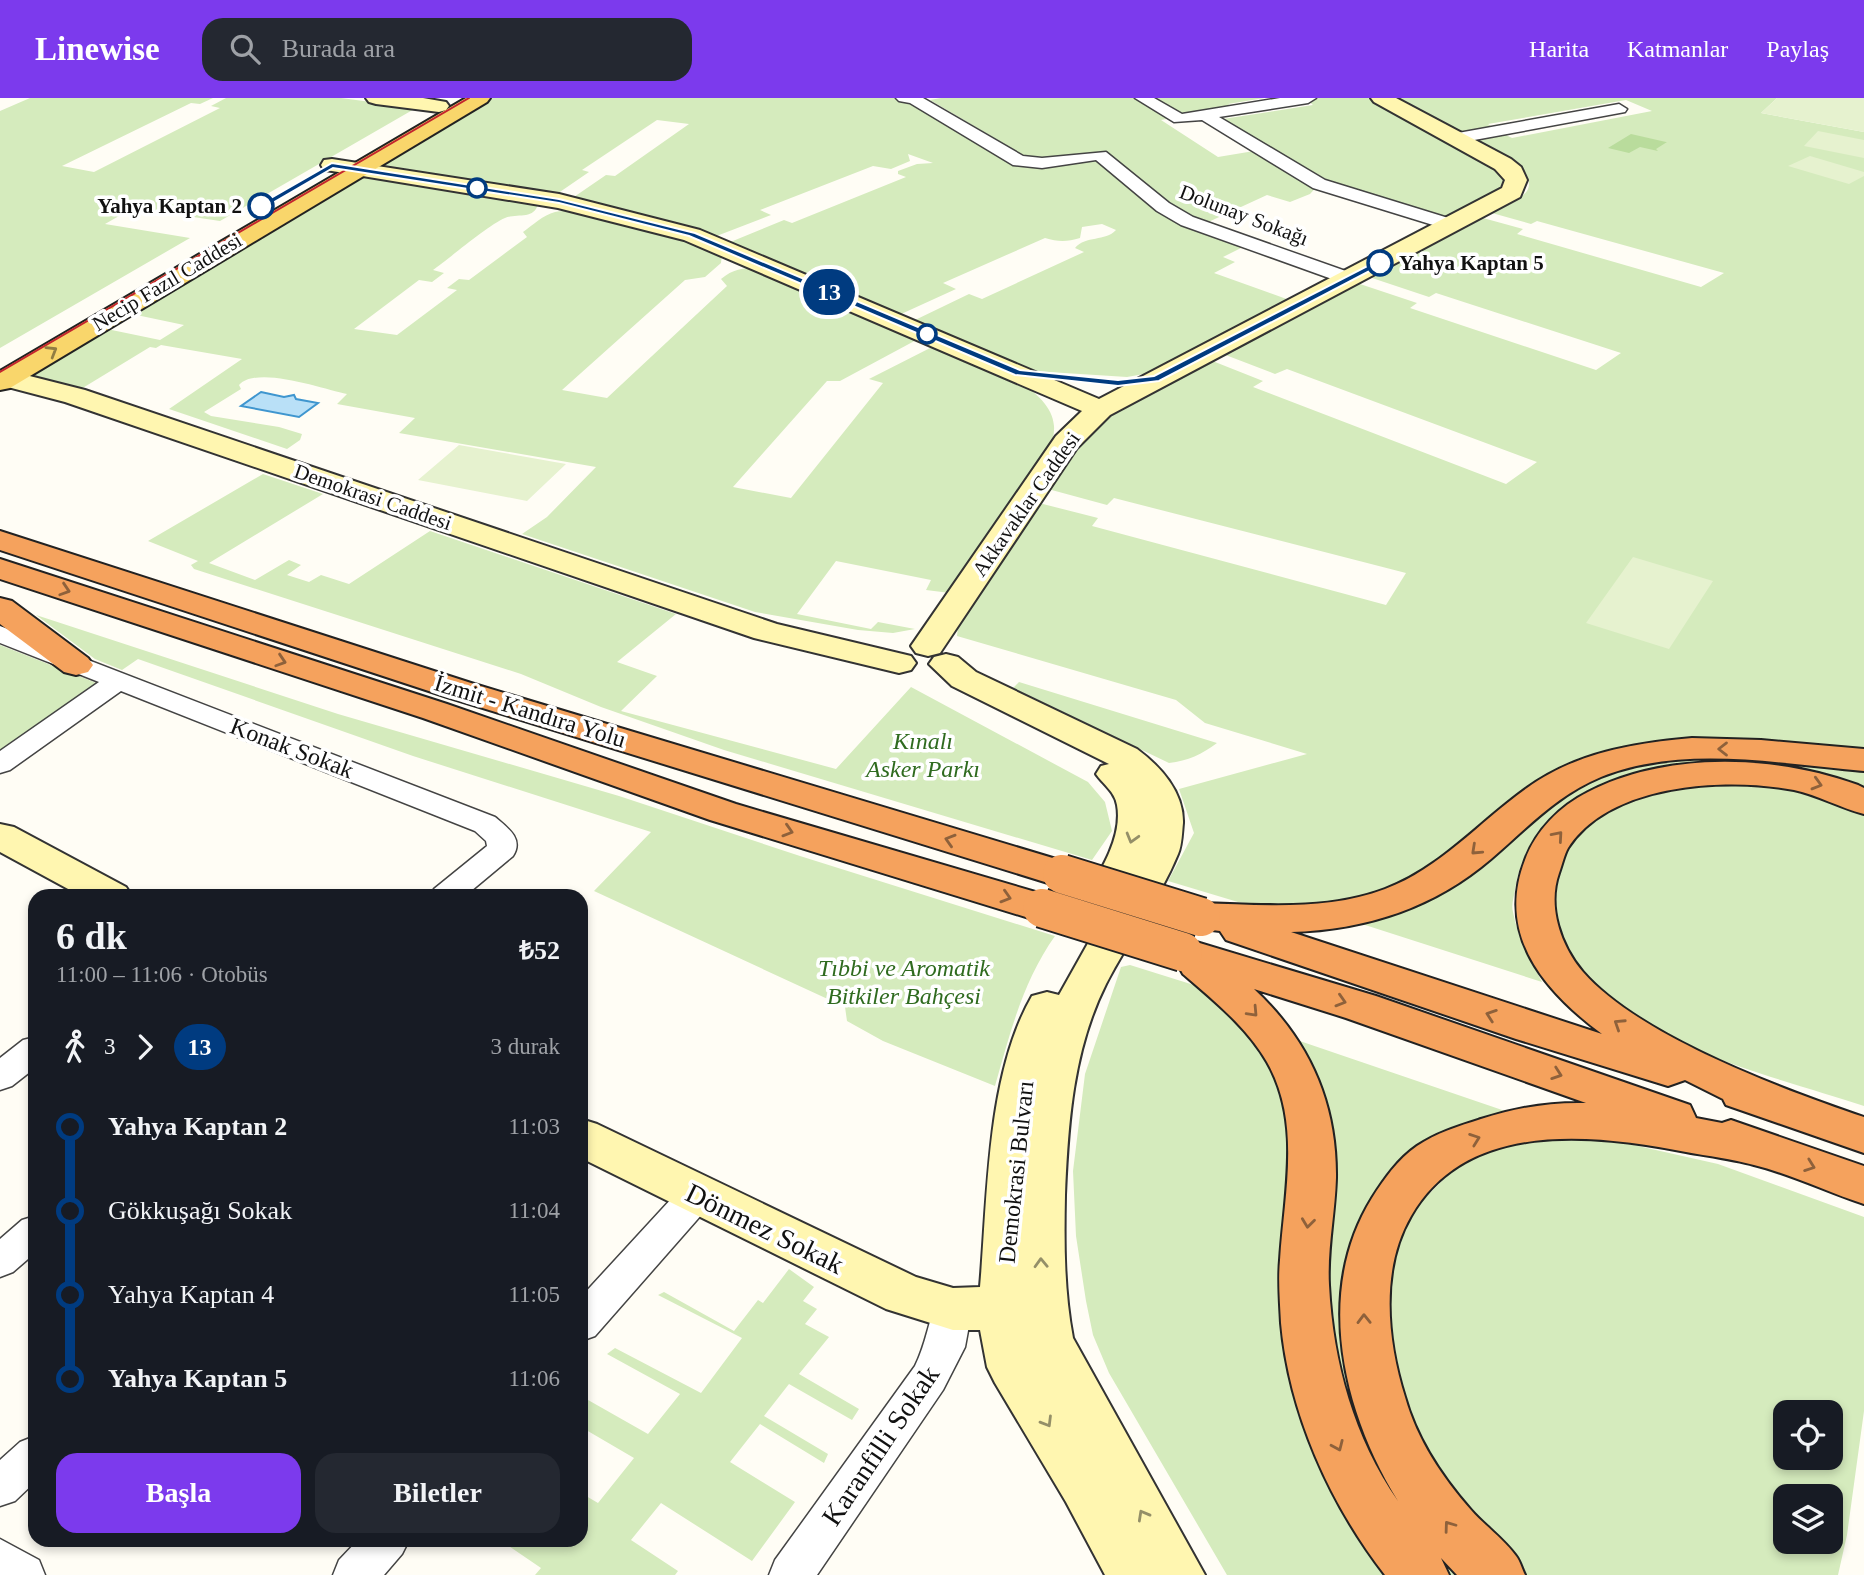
<!DOCTYPE html>
<html lang="tr">
<meta charset="utf-8">
<style>
:root{--surface:#171b24;--page:#242831;--text:#f1f3f6;--muted:#9ea1a6;--accent:#7c3aed}
body{margin:0;font-family:Georgia,serif;background:var(--page);color:var(--text);height:100vh;display:flex;flex-direction:column;font-size:26px;white-space:nowrap}
*{box-sizing:border-box;margin:0}
p{font-size:23px;color:var(--muted)}
.icon{flex:none;width:38px;height:38px;fill:none;stroke:currentColor;stroke-width:2;stroke-linecap:round;stroke-linejoin:round}
.map{position:relative;flex:1;overflow:hidden}
.panel{position:absolute;left:28px;top:791px;width:560px;height:658px;display:flex;flex-direction:column;background:var(--surface);border-radius:21px;box-shadow:0 4px 10px #0003}
.panel>*{flex:none}
.badge{padding:0 14px;border-radius:23px;font-size:24px;line-height:46px}
.controls{position:absolute;left:1773px;top:1302px;display:grid;gap:14px}
.controls a{display:grid;place-items:center;width:70px;height:70px;border-radius:14px;background:var(--surface);box-shadow:0 4px 10px #0003;font-size:35px}
.map>.badge{position:absolute;translate:-50% -50%;box-shadow:0 0 0 4px #fff}
.legs{display:flex;align-items:center;gap:10px;height:77px;padding:0 28px;font-size:23px}
.legs p{margin-inline-start:auto}
.head{display:flex;align-items:center;justify-content:space-between;height:119px;padding:0 28px}
h1{font-size:38px;font-weight:600;line-height:52px}
.action{display:flex;gap:14px;margin-top:auto;padding:14px 28px}
.action a{flex:1;height:80px;border-radius:21px;background:var(--accent);color:#fff;font-size:28px;font-weight:600;line-height:80px;text-align:center}
.action a+a{background:var(--page);color:var(--text)}
ul{padding:0 28px;list-style:none}
li{display:flex;align-items:center;gap:24px;height:84px;font-size:26px}
li i{display:grid;place-items:center;width:10px;height:100%;margin:0 9px;background:currentColor}
li i::after{content:'';width:18px;height:18px;margin:-9px;border:5px solid;border-radius:50%;background:var(--surface)}
li p{margin-inline-start:auto}
li:first-child i{background:linear-gradient(#0000 50%,currentColor 0)}
li:last-child i{background:linear-gradient(currentColor 50%,#0000 0)}
header{display:flex;align-items:center;gap:42px;box-sizing:border-box;height:98px;padding:0 35px;background:var(--accent);color:#fff}
header strong{font-size:33px}
nav{display:flex;gap:38px;margin-inline-start:auto;font-size:24px}
.search{width:490px;height:63px;background:var(--page);display:flex;align-items:center;gap:18px;box-sizing:border-box;padding:0 24px;border-radius:21px;color:var(--muted);font-size:26px}
.map>svg:first-child{display:block}
.green{fill:#d5ebbd;fill-rule:evenodd}
.forest{fill:#b9dc9c}
.pitch{fill:#e6f2cf}
.water{fill:#b9e0f7;stroke:#3f96cf;stroke-width:2}
.lines{fill:none;stroke-linecap:round;stroke-linejoin:round}
.street-casing{stroke:#444;stroke-width:3}
.secondary-casing{stroke:#333;stroke-width:4}
.primary-casing{stroke:#222;stroke-width:4}
.highway-casing{stroke:#222;stroke-width:4}
.street{fill:#fff;fill-rule:evenodd}
.secondary{fill:#fff6b0;fill-rule:evenodd}
.primary{fill:#f9d66b;fill-rule:evenodd}
.highway{fill:#f5a25d;fill-rule:evenodd}
.tram{stroke:#c4262e;stroke-width:2}
.highway-bridge-casing{stroke:#222;stroke-width:42;stroke-linecap:butt}
.highway-bridge{stroke:#f5a25d;stroke-width:38}
.oneway{stroke:#917d42}
.oneway2{stroke:#8e613b}
.oneway3{stroke:#948f68}
.line-1{fill:#003b80;stroke:#fff;stroke-width:2}
.stop-1-dot{fill:#fff;stroke:#003b80;stroke-width:3.5}
.labels{text-anchor:middle;stroke-width:7;stroke-linejoin:round;paint-order:stroke}
.far-stop-label{font-size:21px;font-weight:bold;fill:#111;stroke:#fff;text-anchor:end}
.far-street-label{font-size:21px;fill:#111;stroke:#fff}
.street-label{font-size:24px;fill:#111;stroke:#fff}
.park-label{font-size:24px;font-style:italic;fill:#2f6b1f;stroke:#fff}
.near-street-label{font-size:28px;fill:#111;stroke:#fff}
</style>
<header>
<strong>Linewise</strong>
<div class="search"><svg class="icon" aria-label="search" viewBox="0 0 24 24"><circle cx="10" cy="10" r="6"/><path d="M15 15l6 6"/></svg>Burada ara</div>
<nav><a>Harita</a><a>Katmanlar</a><a>Paylaş</a></nav>
</header>
<div class="map">
<svg width="1864" height="1477" viewBox="0 0 1864 1477">
<rect width="100%" height="100%" fill="#fffdf5"/>
<path class="green" d="M30 0H213L200 6 191 5 62 68 94 74 220 10 211 8 226 0H341L416 10 220 123 133 110 105 126 190 140 0 250V13Z
M492 0H902L1013 65 1094 60 1151 109 1178 124 1243 149 1223 159 1235 164 1214 175 1292 203 1144 276 1127 279 1033 273 913 223 969 196 982 201 1084 154 1075 150C1086 137 1105 144 1116 132L1102 126 1082 129 1080 140C1067 144 1058 144 1045 140L943 185 956 191 899 217 728 145 784 122 792 125 906 79 898 76V73L917 66 933 65 908 56 910 63 891 71 873 68 760 112 771 117 714 139 571 101 606 77 615 78 689 26 657 22 582 72 589 74 554 98 375 71Z
M941 0H1264L1228 6 1233 9 1161 22 1218 59 1260 52 1319 86 1310 96 1290 104 1267 97 1204 126 1169 108 1104 53 1050 62 1028 60 930 2Z
M1319 0H1371L1501 71 1505 79 1502 93 1449 121 1338 87 1316 76 1223 21 1313 7 1307 2Z
M1392 0H1777L1761 15 1864 34V654L1642 648 1444 763 1359 804 1277 809 1238 804 1168 783 1194 735 1179 691 1307 656 1205 625 1176 602 957 538 958 528 1039 405 1098 420 1092 428 1386 507 1406 475 1114 400 1107 407 1048 391 1074 353 1114 314 1210 262 1263 283 1253 289 1506 386 1537 364 1287 271 1275 276 1223 256 1357 185 1417 205 1410 210 1596 272 1621 255 1436 195 1429 199 1369 179 1483 120 1523 131 1517 136 1701 189 1724 175 1537 123 1531 126 1492 115C1501 110 1513 106 1521 99 1551 77 1488 50 1473 41L1504 36 1512 40 1652 13 1626 2 1488 26 1494 30 1462 35Z
M368 76 538 106C534 122 517 115 505 120 488 127 450 160 433 172L444 175 432 184 419 182 354 231 397 237 457 192 447 190 459 181 469 182 527 139 523 134C533 127 543 117 555 114 590 107 687 140 722 155L721 165 705 179 685 182 562 292 607 300 727 188 721 181C733 171 742 170 758 170L920 240 840 283H827L733 389 791 400 883 285 869 281 936 247C969 261 1051 285 1054 328 1055 341 1048 352 1042 364L950 495 926 492 931 482 836 463 797 516 871 531 878 524 915 531 893 535 858 532 755 514 522 436 547 419 596 369 399 335 415 320 337 306 347 296C323 291 257 267 239 287L241 291 204 314 211 318 279 329 302 336 300 342 287 351 169 311 242 261 161 247 156 250 150 249 81 291 26 275 102 230 160 242 184 227 127 215Z
M263 376 323 396 209 465 255 482 289 462 301 467 287 477 309 484 321 477 349 486 430 433 676 516 617 564 657 578 621 613 836 671 911 589 1088 684 1105 704 1112 733 1092 762 724 652 601 609 521 576 194 471 191 467 198 463 148 443Z
M36 517 338 616 619 698 800 758 1055 838C1023 883 1010 935 995 988L883 943 847 923 845 909 594 793 651 734 413 658 138 561 122 572 95 561Z
M0 547 99 586 0 655Z
M1019 584 1217 645C1202 656 1188 663 1169 665L1013 590Z
M1709 660 1864 670V694L1787 671 1581 698C1545 721 1521 749 1515 792 1514 799 1511 807 1513 814 1517 838 1531 862 1542 884L1362 826C1397 816 1431 804 1461 785 1508 754 1533 710 1588 686 1626 668 1667 664 1709 660Z
M1722 686C1772 688 1819 693 1864 717V1008C1774 978 1648 951 1583 878 1578 872 1569 865 1566 858 1563 850 1561 841 1559 832 1551 804 1550 789 1561 761 1583 705 1671 691 1722 686Z
M1130 867 1197 888 1220 901 1237 915 1286 989 1293 1107 1397 1477H1227L1109 1275 1093 1237 1086 1203 1076 1138 1073 1073 1085 976 1121 869Z
M1291 940 1508 1014 1470 1023 1443 1036 1346 1204 1469 1477H1444L1425 1456 1340 1304Z
M1598 1039 1718 1066 1864 1119V1313L1847 1437 1838 1477H1524L1481 1437 1413 1338 1385 1222 1397 1136 1413 1112 1458 1067 1512 1042ZM1785 1314H1830V1360H1785ZM1785 1398H1830V1444H1785Z
M789 1171 814 1189 803 1203 817 1211 805 1226 829 1239 799 1276 859 1311 852 1322 789 1286 764 1318 828 1356 824 1365 760 1326 730 1364 795 1404 752 1463 661 1405 631 1442 678 1473 675 1477H535L541 1470 500 1442H581V1395L598 1405 634 1360 581 1329V1298L648 1336 680 1296 607 1256 615 1250 701 1295 742 1240 658 1197 664 1194 734 1233 758 1202 763 1205Z"/>
<path class="forest" d="M1631 36 1666 44H1667L1656 51 1658 53 1640 49 1629 55 1608 50Z"/>
<path class="pitch" d="M1777 0H1864V34L1761 15Z
M1818 33 1864 42V60L1804 48Z
M1810 58 1864 74V78L1849 86 1788 68Z
M459 347 566 366 527 403 418 382Z
M1633 459 1713 483 1669 551 1586 525Z"/>
<path class="water" d="M261 294 284 299 294 297 296 301 318 305 299 319 241 308Z"/>
<g class="lines">
<defs>
<path id="street" d="M896 0H923L1023 58 1042 60 1106 54 1169 105 1193 119 1357 177 1359 181 1350 187 1343 185 1181 127 1157 113 1096 62 1042 70 1013 67 910 5 899 3Z
M1135 0H1154L1182 16 1280 0H1316L1308 5 1219 19 1325 82 1458 123 1461 127 1458 131H1446L1313 90 1202 22 1174 24Z
M1619 6 1627 11 1625 14 1458 45 1450 40 1458 35Z
M0 528 495 719C508 730 524 741 513 758L465 798H430L434 791 487 748 486 743 475 733 121 593 10 672 0 675V653L99 584 0 545Z
M35 939V970L12 988 0 992V960L23 942Z
M697 1082 710 1087 715 1097 710 1107 595 1238 581 1243V1199L684 1087Z
M35 1118V1155L13 1174 0 1179V1141L22 1122Z
M953 1195 967 1199 972 1211 965 1249 943 1292 817 1477H769L775 1462 915 1268C927 1244 928 1222 939 1199Z
M35 1338V1384L15 1403 0 1408V1362L20 1344Z
M0 1441 39 1462 45 1477H0Z
M358 1442H409L402 1456 384 1477H333L339 1462Z"/>
<path id="secondary" d="M366 0H423L446 4 449 8 446 12 439 14 376 6 369 4Z
M1371 0H1396L1511 61 1521 69 1527 82 1520 99 1110 317 1077 350 940 555 928 558 916 555 911 548 1056 338 1082 313 684 142 558 110 332 73 324 72 321 67 324 62 332 61 559 96 700 132 1099 301 1502 90 1505 82 1495 71 1374 4Z
M6 272 85 292 777 526 911 558 916 565 911 572 899 575 754 540 65 304 0 287V273Z
M946 556 958 559 976 574 1137 651C1160 668 1184 694 1183 725 1182 734 1182 747 1178 756 1160 800 1128 843 1106 886 1073 952 1068 1025 1065 1097 1064 1145 1064 1193 1073 1240L1205 1477H1105L1066 1404 995 1285 987 1269 980 1232H953L886 1211 581 1060V1021L597 1026 916 1179 953 1190 980 1189C988 1099 986 978 1032 898L1047 894 1059 897 1096 831 1079 828 1073 818C1091 787 1124 745 1117 707 1115 694 1103 686 1096 676L1101 668 1109 666 952 588 929 566 934 559Z
M0 726 14 729 126 789 132 798H81L0 754Z"/>
<path id="primary" d="M466 0H490L487 4 10 290 0 292V273Z"/>
<path id="highway" d="M0 433 471 585 1076 767 1082 776 1076 785 1062 789 1048 785 447 599 0 452Z
M0 461 447 606 736 706 1056 800 1062 810 1056 820 1042 824 710 722 423 620 0 481Z
M0 500 12 503 88 560 93 567 88 574 76 577 64 574 0 526Z
M1692 640 1761 642 1864 651V673C1780 666 1682 646 1601 679 1557 697 1526 731 1491 761 1434 810 1365 832 1291 834L1602 936C1544 893 1496 837 1525 762 1536 732 1560 708 1588 694 1667 653 1776 657 1858 687L1864 690V716C1840 710 1818 697 1794 692 1726 679 1610 685 1568 750 1564 757 1562 767 1559 775 1547 809 1561 848 1583 874 1639 938 1784 992 1864 1019V1055L1726 1007 1723 1001 1685 982 1668 988 1516 941 1226 842 1220 833 1187 829 1181 819 1187 809 1201 805C1262 807 1327 813 1385 791 1441 770 1479 724 1527 690 1575 655 1634 645 1692 640Z
M1183 840 1376 898 1690 1007 1696 1020 1722 1025 1731 1022 1864 1068V1106C1827 1094 1791 1076 1754 1067 1732 1061 1708 1058 1686 1054 1593 1036 1467 1021 1411 1118 1380 1171 1387 1242 1405 1299 1417 1342 1442 1379 1471 1412 1485 1428 1504 1441 1516 1458 1520 1463 1522 1471 1525 1477H1457L1441 1460 1449 1477H1385C1330 1406 1289 1315 1281 1225 1280 1204 1278 1183 1280 1162 1284 1096 1302 1025 1267 964 1247 929 1213 902 1183 876L1178 867 1168 864 1162 854 1168 844ZM1254 891 1346 920 1586 1005C1549 1004 1515 1010 1481 1021 1459 1028 1436 1035 1417 1048 1398 1061 1384 1081 1372 1100 1314 1194 1343 1314 1398 1403 1354 1340 1333 1264 1329 1187 1327 1151 1335 1116 1336 1080 1337 1005 1309 942 1254 891Z"/>
</defs>
<use href="#street" class="street-casing"/>
<use href="#secondary" class="secondary-casing"/>
<use href="#primary" class="primary-casing"/>
<use href="#highway" class="highway-casing"/>
<use href="#street" class="street"/>
<use href="#secondary" class="secondary"/>
<use href="#primary" class="primary"/>
<use href="#highway" class="highway"/>
<path class="tram" d="M0 274 469 0"/>
<defs>
<path id="highway-bridge" d="M1062 776 1201 819
M1042 810 1183 854"/>
</defs>
<use href="#highway-bridge" class="highway-bridge-casing"/>
<use href="#highway-bridge" class="highway-bridge"/>
</g>
<defs><path id="oneway-chevron" d="M-2-3.5L2.5 0L-2 3.5" fill="none" stroke-width="1.6" stroke-linecap="round" stroke-linejoin="round" transform="scale(1.75)"/></defs>
<use class="oneway" href="#oneway-chevron" transform="translate(52 253) rotate(-31)"/>
<g class="oneway2">
<use href="#oneway-chevron" transform="translate(65 492) rotate(18)"/>
<use href="#oneway-chevron" transform="translate(281 563) rotate(18)"/>
<use href="#oneway-chevron" transform="translate(1723 651) rotate(180)"/>
<use href="#oneway-chevron" transform="translate(1817 686) rotate(16)"/>
<use href="#oneway-chevron" transform="translate(788 733) rotate(17)"/>
<use href="#oneway-chevron" transform="translate(1558 738) rotate(-49)"/>
<use href="#oneway-chevron" transform="translate(950 742) rotate(-163)"/>
<use href="#oneway-chevron" transform="translate(1476 752) rotate(137)"/>
<use href="#oneway-chevron" transform="translate(1006 799) rotate(17)"/>
<use href="#oneway-chevron" transform="translate(1341 903) rotate(17)"/>
<use href="#oneway-chevron" transform="translate(1253 914) rotate(47)"/>
<use href="#oneway-chevron" transform="translate(1491 917) rotate(-161)"/>
<use href="#oneway-chevron" transform="translate(1619 926) rotate(-147)"/>
<use href="#oneway-chevron" transform="translate(1557 976) rotate(19)"/>
<use href="#oneway-chevron" transform="translate(1475 1041) rotate(-20)"/>
<use href="#oneway-chevron" transform="translate(1810 1068) rotate(20)"/>
<use href="#oneway-chevron" transform="translate(1308 1125) rotate(97)"/>
<use href="#oneway-chevron" transform="translate(1364 1221) rotate(-91)"/>
<use href="#oneway-chevron" transform="translate(1338 1348) rotate(66)"/>
<use href="#oneway-chevron" transform="translate(1449 1428) rotate(-126)"/>
</g>
<g class="oneway3">
<use href="#oneway-chevron" transform="translate(1132 740) rotate(106)"/>
<use href="#oneway-chevron" transform="translate(1041 1165) rotate(-92)"/>
<use href="#oneway-chevron" transform="translate(1047 1324) rotate(59)"/>
<use href="#oneway-chevron" transform="translate(1143 1417) rotate(-119)"/>
</g>
<path class="line-1" d="M332 65 559 101 695 135 1020 272 1118 282 1154 278 1377 163 1385 165 1159 283 1118 288 1015 277 689 138 559 105 333 70 264 110 257 108Z"/>
<g class="stop-1-dot">
<circle cx="477" cy="90" r="9"/>
<circle cx="261" cy="108" r="12"/>
<circle cx="1380" cy="165" r="12"/>
<circle cx="927" cy="236" r="9"/>
</g>
<g class="labels">
<g class="far-stop-label">
<text x="242" y="115">Yahya Kaptan 2</text>
<text x="1399" y="172" text-anchor="start">Yahya Kaptan 5</text>
</g>
<g class="far-street-label">
<text transform="translate(1244 117) rotate(21)" y="7">Dolunay Sokağı</text>
<text transform="translate(167 184) rotate(-31)" y="7">Necip Fazıl Caddesi</text>
<text transform="translate(373 399) rotate(19)" y="7">Demokrasi Caddesi</text>
<text transform="translate(1026 406) rotate(-55)" y="7">Akkavaklar Caddesi</text>
</g>
<g class="street-label">
<text transform="translate(530 613) rotate(17)" y="8">İzmit - Kandıra Yolu</text>
<text transform="translate(292 650) rotate(21)" y="8">Konak Sokak</text>
<text transform="translate(1016 1074) rotate(-84)" y="8">Demokrasi Bulvarı</text>
</g>
<g class="park-label">
<text x="923" y="651">Kınalı<tspan x="923" dy="28">Asker Parkı</tspan></text>
<text x="904" y="878">Tıbbi ve Aromatik<tspan x="904" dy="28">Bitkiler Bahçesi</tspan></text>
</g>
<g class="near-street-label">
<text transform="translate(765 1130) rotate(26)" y="10">Dönmez Sokak</text>
<text transform="translate(880 1347) rotate(-56)" y="10">Karanfilli Sokak</text>
</g>
</g>
</svg>
<div class="controls">
<a><svg class="icon" aria-label="locate" viewBox="0 0 24 24"><circle cx="12" cy="12" r="6"/><path d="M12 2v4M12 18v4M2 12h4M18 12h4"/></svg></a>
<a><svg class="icon" aria-label="layers" viewBox="0 0 24 24"><path d="M12 4l9 5-9 5-9-5zM3 14l9 5 9-5"/></svg></a>
</div>
<b class="badge" style="left:829px;top:194px;background:#003b80;color:#fff">13</b>
<section class="panel">
<div class="head"><div><h1>6 dk</h1><p>11:00 – 11:06 · Otobüs</p></div><b>₺52</b></div>
<div class="legs"><svg class="icon" aria-label="walk" viewBox="0 0 24 24"><circle cx="13" cy="4" r="2"/><path d="M13 8l-2 6 4 7M11 14l-3 7M7 12l3-4h3l4 4"/></svg>3<svg class="icon" aria-label="forward" viewBox="0 0 24 24"><path d="M9 5l7 7-7 7"/></svg><b class="badge" style="background:#003b80;color:#fff">13</b><p>3 durak</p></div>
<ul>
<li><i style="color:#003b80"></i><b>Yahya Kaptan 2</b><p>11:03</p></li>
<li><i style="color:#003b80"></i><span>Gökkuşağı Sokak</span><p>11:04</p></li>
<li><i style="color:#003b80"></i><span>Yahya Kaptan 4</span><p>11:05</p></li>
<li><i style="color:#003b80"></i><b>Yahya Kaptan 5</b><p>11:06</p></li>
</ul>
<div class="action"><a>Başla</a><a>Biletler</a></div>
</section>
</div>
